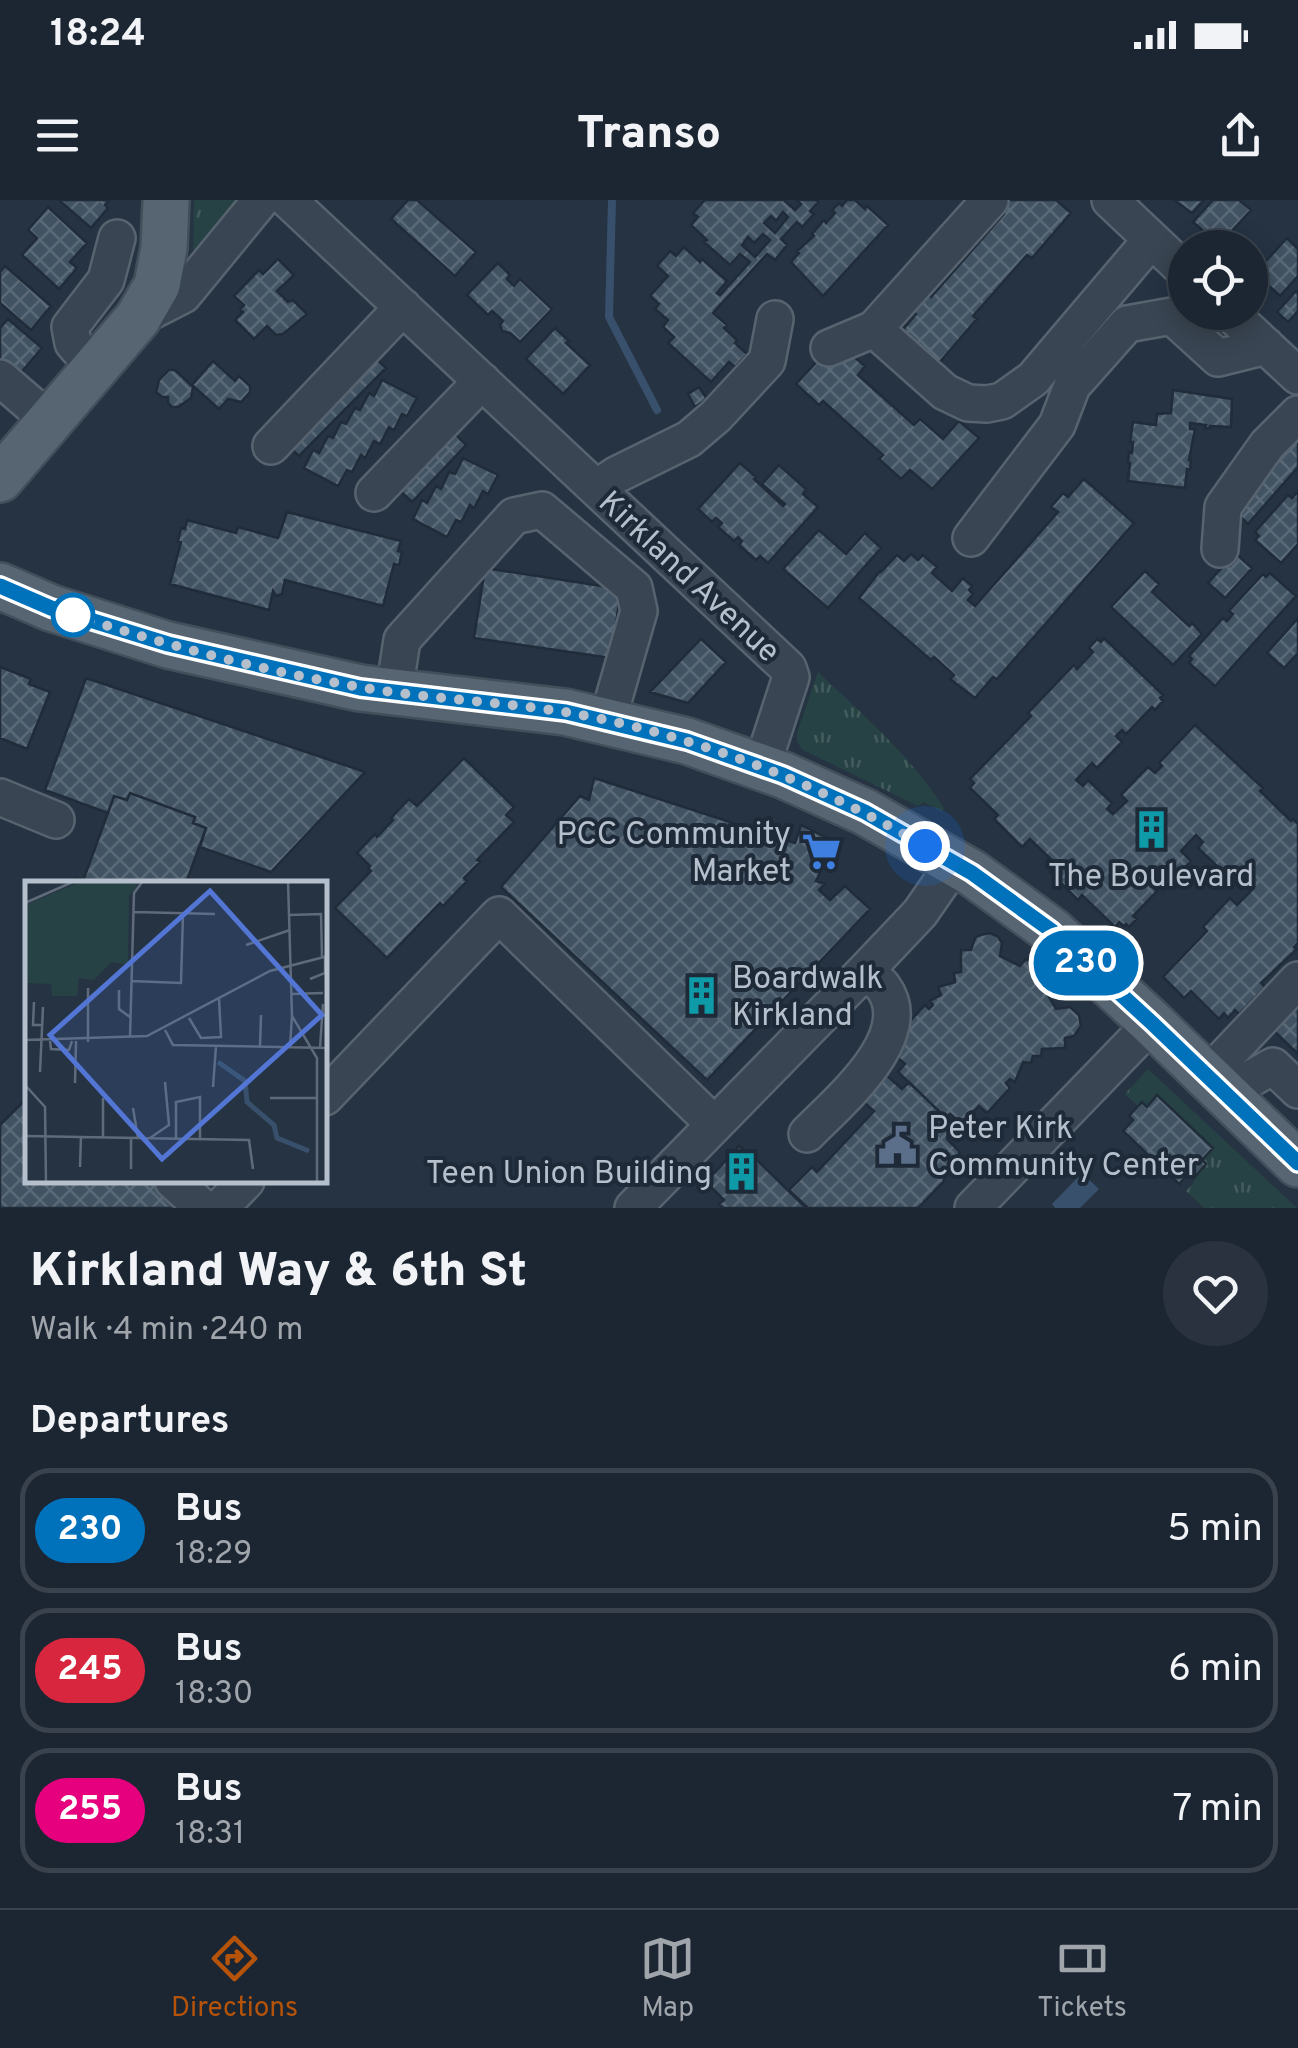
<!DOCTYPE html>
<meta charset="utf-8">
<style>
:root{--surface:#1c2632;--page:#29323e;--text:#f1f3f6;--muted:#a0a5ac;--line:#3a434d;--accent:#b45309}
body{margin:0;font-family:Overpass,sans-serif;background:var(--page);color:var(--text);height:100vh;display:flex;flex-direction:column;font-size:38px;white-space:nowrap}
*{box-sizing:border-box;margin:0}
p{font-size:32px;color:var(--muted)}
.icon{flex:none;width:55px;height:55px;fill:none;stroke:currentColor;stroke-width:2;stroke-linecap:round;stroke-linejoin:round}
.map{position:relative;height:1008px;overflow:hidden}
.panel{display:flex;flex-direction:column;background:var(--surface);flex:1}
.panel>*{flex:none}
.badge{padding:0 20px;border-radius:32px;font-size:35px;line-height:65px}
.fabs{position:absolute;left:1168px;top:30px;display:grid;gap:20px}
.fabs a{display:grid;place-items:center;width:100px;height:100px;border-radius:50%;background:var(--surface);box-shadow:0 5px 25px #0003,0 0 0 2px var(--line);font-size:50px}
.you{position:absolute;width:50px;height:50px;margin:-25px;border:8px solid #fff;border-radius:50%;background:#1a73e8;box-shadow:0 0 0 15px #1a73e833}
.map>.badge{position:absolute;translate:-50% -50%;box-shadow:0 0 0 5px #fff}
h2{padding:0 30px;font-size:38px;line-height:90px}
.round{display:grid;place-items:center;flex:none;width:105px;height:105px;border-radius:52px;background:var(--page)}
.headline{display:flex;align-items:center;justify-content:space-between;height:170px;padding:0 30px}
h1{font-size:48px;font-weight:800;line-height:75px}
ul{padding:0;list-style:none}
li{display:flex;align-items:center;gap:30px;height:125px;margin:0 20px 15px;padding:0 10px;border:5px solid var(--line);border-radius:30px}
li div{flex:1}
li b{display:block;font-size:38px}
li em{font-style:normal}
li .badge{min-width:110px;font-weight:700;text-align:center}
.status{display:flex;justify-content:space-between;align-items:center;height:70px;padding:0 50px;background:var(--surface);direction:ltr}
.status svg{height:28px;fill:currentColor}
header{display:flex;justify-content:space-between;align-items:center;height:130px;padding:0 30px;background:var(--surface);font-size:45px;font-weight:800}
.tabs{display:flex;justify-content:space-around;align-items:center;height:140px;border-top:2px solid var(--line);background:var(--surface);font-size:28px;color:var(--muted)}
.tabs a{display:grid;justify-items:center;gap:5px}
.tabs .on{color:var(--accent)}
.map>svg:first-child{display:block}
.grass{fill:url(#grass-tufts)}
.water{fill:#38506b}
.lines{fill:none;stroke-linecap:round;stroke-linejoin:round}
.stream{stroke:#38506b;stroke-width:8}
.building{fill:url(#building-cross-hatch);stroke:#202c3a;stroke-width:2.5;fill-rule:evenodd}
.minor-casing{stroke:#57636f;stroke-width:40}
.major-casing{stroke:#434e5b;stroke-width:50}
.minor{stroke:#394552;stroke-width:35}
.major{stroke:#576472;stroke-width:45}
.line-casing{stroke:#fff;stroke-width:22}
.line{stroke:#0072bc;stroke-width:15}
.walk{stroke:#b6c0cc;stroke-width:10;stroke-dasharray:0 18}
.stop-dot{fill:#fff;stroke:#0072bc;stroke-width:5}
.labels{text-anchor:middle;stroke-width:8;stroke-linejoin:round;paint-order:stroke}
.street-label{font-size:32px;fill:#b6c0cc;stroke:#1e2a38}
.poi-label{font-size:32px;fill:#b6c0cc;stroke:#1e2a38;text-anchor:end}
.inset-river{fill:none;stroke:#38506b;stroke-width:5}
.inset-road{fill:none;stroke:#5f6b7a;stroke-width:2.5}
.view{fill:#5376d4;fill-opacity:0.15;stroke:#5376d4;stroke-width:5}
.inset-edge{fill:none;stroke:#b6c0cc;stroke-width:5}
</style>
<div class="status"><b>18:24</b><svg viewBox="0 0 49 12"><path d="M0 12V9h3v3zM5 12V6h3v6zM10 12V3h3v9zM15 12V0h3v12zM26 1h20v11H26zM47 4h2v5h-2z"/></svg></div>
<header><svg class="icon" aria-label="menu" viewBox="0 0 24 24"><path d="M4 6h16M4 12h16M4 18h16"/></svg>Transo<svg class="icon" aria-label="share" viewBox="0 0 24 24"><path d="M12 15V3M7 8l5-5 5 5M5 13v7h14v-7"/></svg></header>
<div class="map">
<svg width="1298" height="1008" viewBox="0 0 1298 1008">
<defs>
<pattern id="grass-tufts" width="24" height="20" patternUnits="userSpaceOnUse" patternTransform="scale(2.5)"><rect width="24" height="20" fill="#274244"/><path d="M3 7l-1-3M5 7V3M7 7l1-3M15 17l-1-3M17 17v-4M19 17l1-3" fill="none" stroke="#445c5e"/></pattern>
<pattern id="building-cross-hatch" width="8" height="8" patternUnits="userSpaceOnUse" patternTransform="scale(2.5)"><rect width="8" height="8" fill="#415262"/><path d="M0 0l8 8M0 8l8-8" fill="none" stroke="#5a6977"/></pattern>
</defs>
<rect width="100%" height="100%" fill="#253343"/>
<path class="grass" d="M194 0H251L193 64Z
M818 472C863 515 910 555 944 608L942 612 924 602 918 606 803 550 797 542V533Z
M1148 869 1297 1008H1204L1186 991 1193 984 1194 978 1206 964 1157 896 1147 907 1142 902 1138 906 1125 894Z"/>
<path class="water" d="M1082 973 1099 989 1080 1008H1055L1052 1004Z"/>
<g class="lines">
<path class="stream" d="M612 0 609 117 657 210"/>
</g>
<path class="building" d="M59 0H109L105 5 108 8 91 28Z
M408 0H417L476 52 455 76 391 19Z
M705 0H784L795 10 801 4 796 0H816L818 2 810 11 814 14 802 27 797 22 781 39 787 45 775 60 767 54 713 113 727 125 724 128 737 140 735 143 747 154 735 167 729 162 711 182 668 143 674 137 663 127 668 120 655 109 659 104 650 96 668 76 657 66 670 51 676 56 684 47 700 62 702 59 727 81 717 93 720 95 750 62 740 54 730 65 704 42 707 40 691 25 698 17 693 13ZM783 12 788 17 775 33 764 23 771 16 776 21ZM763 34 770 40 755 57 742 45 748 37 754 43Z
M847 0H855L865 9 867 6 888 25 823 96 791 62 799 53 797 51 814 36 812 34 824 20 826 23 835 13 832 10 839 3 842 6Z
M1005 0H1056L1071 13 1032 58 1027 55 973 116 977 119 938 164 901 132 916 114 908 106 922 89 931 97 1004 14 998 9Z
M1174 0H1204L1192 13Z
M1213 0H1239L1251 10 1219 45 1193 22Z
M48 7 87 43 70 62 77 68 59 89 22 55 37 38 28 30Z
M1287 38 1298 49V76L1280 96 1255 73Z
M278 59 294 75 277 91 288 102 293 100 307 114 283 134 276 135 267 126 254 139 235 120 243 112 240 109 244 105 234 96 259 70 263 74Z
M498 63 510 75 507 79 514 86 520 79 552 109 520 142 510 133 502 131 500 125 503 121 492 111 488 115 467 95Z
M5 66 51 106 31 130 0 103V72Z
M1296 91 1298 93V111L1288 122 1277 112Z
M8 119 42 148 13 182 0 170V128Z
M555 128 569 141 566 143 590 165 563 194 526 159Z
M844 148 865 166 858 175 914 225 920 219 943 239 959 221 979 238 932 289 910 270 901 279 879 259 883 255 823 201 819 205 796 184 826 152Z
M370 153 386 168 299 256 283 241Z
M213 161 235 181 239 176 250 186V192L241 202 228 199 219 209 192 185Z
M169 170H175L193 187 191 198 178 207H172L168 203V197H162L156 192 159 180Z
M382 180 417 198 407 216 402 214 394 230 389 227 380 244 374 241 365 258 361 255 352 272 347 270 338 286 304 268 313 250 319 253 328 236 333 238 341 222 346 224 355 208 360 210 369 193 374 196Z
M699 187 707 199 695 207 688 194Z
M1173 190 1232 199 1231 227 1210 226V228H1205L1206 225 1190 223V229H1195L1189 260H1191L1190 270 1187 269 1185 288 1128 281 1130 263H1128L1129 252 1132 253 1133 242H1130L1133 222 1156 225 1157 214 1171 213Z
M451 230 466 245 412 302 397 288Z
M1298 232V267L1248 324 1231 308Z
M463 258 498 275 488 294 483 291 474 308 470 305 461 322 456 320 447 337 413 319 422 300 427 303 436 286 441 289 449 272 455 274Z
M740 263 756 277 754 279 783 306 785 304 762 284 779 265 806 289 803 294 818 307 768 363 760 356 756 360 739 345 742 341 738 337 734 341 718 327 722 323 716 318 712 322 698 309Z
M1084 279 1134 323 997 479 993 477 975 498 950 479 954 475 934 457 931 460 859 398 880 371 881 372 897 355 904 361 911 354 918 360 923 355 937 367 932 373 952 391 963 378 972 386 969 390 973 394 968 400 975 406 1058 312 1051 307 1063 293 1068 297Z
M1298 291V344L1281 363 1255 340 1259 336 1255 332 1288 295 1292 298Z
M287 312 401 341 398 351 402 352 399 365 394 364 383 406 285 380 282 394 276 396 273 391 269 410 170 384 181 342 178 341 181 328 185 329 187 320 236 333 238 327 278 338Z
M819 330 846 354 865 333 881 348 828 408 783 369Z
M1235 353 1252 368 1225 398 1208 383Z
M485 368 621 389 611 458 474 438Z
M1145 371 1159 384 1152 392 1189 426 1192 423 1202 434 1173 465 1111 407Z
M1270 373 1296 396 1215 486 1189 463 1192 459 1189 456 1223 418 1227 421 1233 414 1229 411 1263 374 1266 377Z
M1298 418V453L1284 468 1267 453Z
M1104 438 1163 495 1160 498 1163 501 1155 510 1152 507 1126 534 1122 530 1116 536 1122 542 1097 568 1092 563 1076 580 1083 586 1088 580 1112 603 1107 609 1113 614 1127 601 1121 595 1148 567 1155 573 1162 566 1159 563 1195 525 1263 588 1260 591 1291 621 1293 619 1298 624V743L1294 747 1297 749 1261 783 1265 787 1239 814 1235 810 1228 818 1224 813 1219 819 1191 791 1184 798 1163 777 1207 731 1203 727 1230 698 1237 705 1253 689 1247 682 1241 689 1198 648 1203 642 1196 635 1181 651 1191 661 1163 690 1159 686 1155 689 1157 691 1133 716 1137 719 1129 727 1126 724 1124 726 1119 722 1115 727 1082 695 1078 700 1050 672 1057 665 1030 639 1022 647 994 619 998 615 970 588 974 583 970 579 1031 516 1028 513 1074 465 1077 469 1093 452 1089 448 1097 439 1101 442Z
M701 439 726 462 688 503 650 492Z
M0 467 31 479 29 484 50 492 27 549 0 538Z
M86 478 327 559 365 572 271 672 200 647 206 628 193 623 195 617 130 593 127 600 114 596 108 613 45 590Z
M464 558 514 607 506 615 514 622 477 660 480 662 464 678 467 681 443 706 440 703 387 758 335 708 371 671 368 668 370 666 357 653 375 634 377 637 393 620 391 618 409 599 417 606Z
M594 578 795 643 801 625 835 642 816 681 825 684 819 690 830 700 845 686 870 709 707 880 501 687 580 596 589 600Z
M130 593 195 617 193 623 206 628 186 683H74L76 678 83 681 114 596 127 600Z
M990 733 998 737 1002 743 1000 756 1020 766 1026 759 1047 774 1052 783 1045 790 1056 809 1070 807 1079 815 1081 826 1074 836 1065 838V848L1042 849 1041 856H1033L1031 863 1023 862 1015 882 1010 879 1006 883 1010 888 987 913 979 906 962 924 950 914 946 918 898 872 905 864 891 852 896 836 925 805 929 809 933 805 930 801 941 795 938 787 955 782 954 773 961 772V750H971L975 738 980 735Z
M1298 795V854L1272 829Z
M885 874 902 889 909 882 954 926 948 932 947 939 959 951 960 958 944 974V981L918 1008H808L789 990 812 967 817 972 874 911 860 899Z
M1157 895 1213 948 1202 960 1206 964 1194 978 1189 973 1179 984 1123 931 1133 920 1129 916 1138 906 1142 902 1147 907Z
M28 897V981H151L180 1008H0V925Z
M739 946 758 961 806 1008H723L719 1004 724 1000 706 982Z"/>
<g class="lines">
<defs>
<path id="minor" d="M288 0 788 468 791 477 762 566
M990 0 874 129 945 192 968 203 987 204 1002 201 1033 179 1151 40
M1110 0 1185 71
M1229 112 1298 176
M138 118 183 95 261 0
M829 148 874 129
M95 168 73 143 70 127 106 80 117 38
M0 178 50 221
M271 246 403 107
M597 288 616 275 689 239 716 216 767 161 775 119
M374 293 482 181
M971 338 1057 225 1072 186 1127 124 1172 116 1218 158 1266 146
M1220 349 1223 307 1267 245 1298 214
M394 492 402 440 514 316 542 310 634 388 639 411 607 522
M0 597 56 620
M1206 877 1298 780
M1224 894 1273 866 1298 890
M325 897 499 715 714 924
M807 934C837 903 919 836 883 787 878 781 871 776 866 770
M173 981 203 1008
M220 1008 246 981
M633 1008 866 770 920 713 954 664
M973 1008 1152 823"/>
<path id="major" d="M0 279 138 118 157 85 164 48 166 0
M0 386 51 408 168 445 360 488 565 512 687 541 783 575 865 612 972 673 1052 731 1152 823 1298 964"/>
</defs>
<use href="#minor" class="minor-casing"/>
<use href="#major" class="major-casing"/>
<use href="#minor" class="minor"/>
<use href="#major" class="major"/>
</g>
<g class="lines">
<defs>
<path id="line" d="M0 386 51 408 168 444 360 488 566 512 687 541 783 575 865 612 972 673 1052 731 1152 823 1298 963"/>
</defs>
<use href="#line" class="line-casing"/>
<use href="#line" class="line"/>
<path class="walk" d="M73 415C166 445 263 471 360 487 427 499 496 501 564 512 603 518 651 530 689 542 772 567 850 603 925 646"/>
</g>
<defs>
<symbol id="building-bare" viewBox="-9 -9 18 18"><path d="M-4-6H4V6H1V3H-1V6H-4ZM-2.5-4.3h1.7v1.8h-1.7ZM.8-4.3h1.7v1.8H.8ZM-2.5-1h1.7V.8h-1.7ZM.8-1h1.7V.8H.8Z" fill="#0f9aa8" stroke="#1e2a38" stroke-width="2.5" paint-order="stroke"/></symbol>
<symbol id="supermarket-bare" viewBox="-9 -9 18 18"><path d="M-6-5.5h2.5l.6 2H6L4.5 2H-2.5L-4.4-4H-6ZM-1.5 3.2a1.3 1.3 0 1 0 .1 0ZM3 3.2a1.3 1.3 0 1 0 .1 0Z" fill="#3f7fe0" stroke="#1e2a38" stroke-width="2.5" paint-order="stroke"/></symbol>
<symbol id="civic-bare" viewBox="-9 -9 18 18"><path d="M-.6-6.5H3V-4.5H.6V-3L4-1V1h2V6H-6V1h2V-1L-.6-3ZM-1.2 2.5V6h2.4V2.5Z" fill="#5c6f8a" stroke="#1e2a38" stroke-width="2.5" paint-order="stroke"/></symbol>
</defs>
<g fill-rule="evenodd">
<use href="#building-bare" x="1124" y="602" width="55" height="55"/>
<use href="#supermarket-bare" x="794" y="624" width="55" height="55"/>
<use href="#building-bare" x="674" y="768" width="55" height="55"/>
<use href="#civic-bare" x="870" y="918" width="55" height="55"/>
<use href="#building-bare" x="714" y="944" width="55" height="55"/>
</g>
<circle class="stop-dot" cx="73" cy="415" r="20"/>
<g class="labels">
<g class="street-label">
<text transform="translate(690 376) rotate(43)" y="11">Kirkland Avenue</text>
</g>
<g class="poi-label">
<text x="791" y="644">PCC Community<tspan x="791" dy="37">Market</tspan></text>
<text x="1151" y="686" text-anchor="middle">The Boulevard</text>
<text x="732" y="788" text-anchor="start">Boardwalk<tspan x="732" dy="37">Kirkland</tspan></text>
<text x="928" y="938" text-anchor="start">Peter Kirk<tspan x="928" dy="37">Community Center</tspan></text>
<text x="712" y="983">Teen Union Building</text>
</g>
</g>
<g transform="translate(25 681)">
<rect width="302" height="302" fill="#253343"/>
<path d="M58 0H115L104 15 103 84 87 81 68 99 54 97 52 115H27L26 103 0 102V24Z" fill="#274244"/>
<path d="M32 18 48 53 45 95 0 88V30Z" fill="#274244"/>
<path class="inset-river" d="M193 181 220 200 222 221 249 244 252 257 284 270"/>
<path class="inset-road" d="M263 0 267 135 292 177V302M0 22 50 0M109 31 190 33M264 34 296 33 297 76M221 64 265 49M285 98 300 92V76M106 100 156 102 158 33M63 107V161M94 109V128L105 136M266 113 298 112M9 121 8 144H18M164 137 176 157 196 156 194 117M140 149 148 164 303 167M105 157 109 12 118 0M0 159 122 155 245 90 303 75M25 160 26 168 44 169 47 160M235 166 236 134M265 166 267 135M295 167 298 123M15 191 18 126M50 202 51 160M0 204 20 226 21 302M188 206 191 165M245 217H293M108 227 113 257M0 255 224 259 228 288M78 257V217M106 257V288M125 257 144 244 140 201M151 257V221L175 216V258M55 286 56 255"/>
<path class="view" d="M185 10 297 134 137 278 25 154Z"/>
<rect width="302" height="302" class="inset-edge"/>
</g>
</svg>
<div class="fabs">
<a><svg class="icon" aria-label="locate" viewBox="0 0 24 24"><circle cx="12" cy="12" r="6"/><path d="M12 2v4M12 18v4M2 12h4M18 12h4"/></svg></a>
</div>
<div class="you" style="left:925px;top:646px"></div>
<b class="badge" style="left:1086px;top:763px;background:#0072bc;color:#fff">230</b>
</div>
<section class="panel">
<div class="headline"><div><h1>Kirkland Way &amp; 6th St</h1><p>Walk · 4 min · 240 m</p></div><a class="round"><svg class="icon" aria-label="heart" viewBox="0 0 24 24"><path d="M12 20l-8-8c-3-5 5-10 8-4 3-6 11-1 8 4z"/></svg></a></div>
<h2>Departures</h2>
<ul>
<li><span class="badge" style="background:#0072bc;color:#fff">230</span><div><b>Bus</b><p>18:29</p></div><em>5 min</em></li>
<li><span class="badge" style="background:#d7263d;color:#fff">245</span><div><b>Bus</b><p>18:30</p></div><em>6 min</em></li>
<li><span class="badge" style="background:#e6007e;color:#fff">255</span><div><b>Bus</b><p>18:31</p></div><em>7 min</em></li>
</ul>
</section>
<nav class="tabs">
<a class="on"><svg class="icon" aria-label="directions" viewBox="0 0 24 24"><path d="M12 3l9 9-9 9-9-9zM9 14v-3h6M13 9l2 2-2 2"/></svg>Directions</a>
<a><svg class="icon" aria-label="map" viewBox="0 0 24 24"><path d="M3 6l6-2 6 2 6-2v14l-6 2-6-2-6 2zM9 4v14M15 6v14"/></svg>Map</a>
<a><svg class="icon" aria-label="tickets" viewBox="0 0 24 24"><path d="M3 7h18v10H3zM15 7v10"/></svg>Tickets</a>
</nav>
